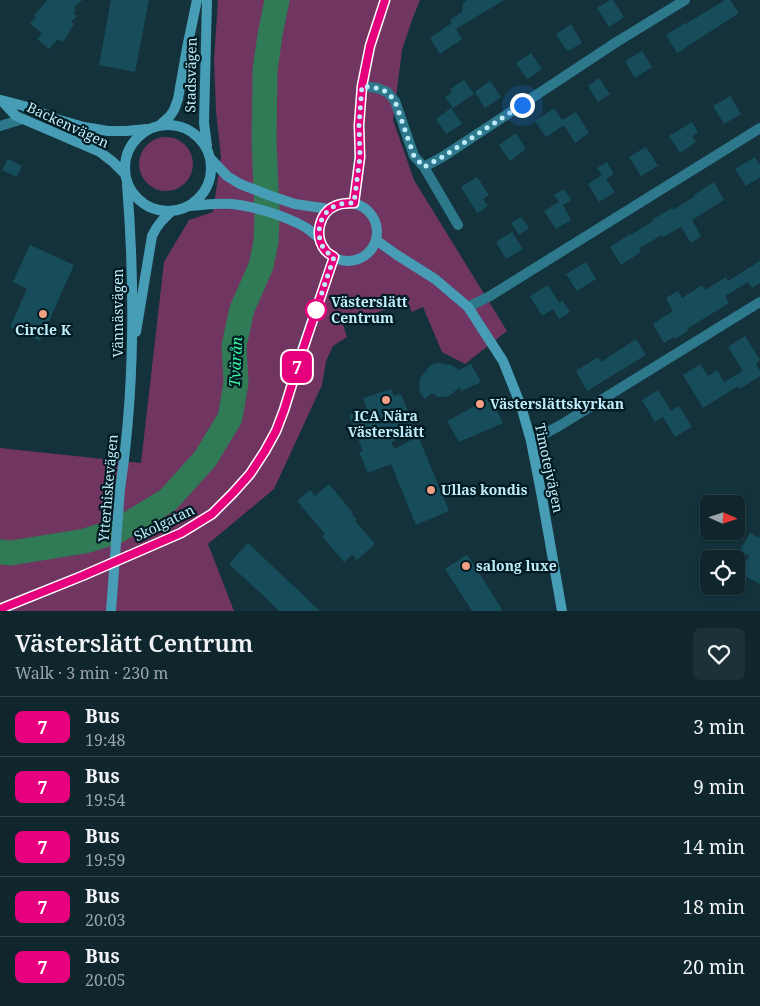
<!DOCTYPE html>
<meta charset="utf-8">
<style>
:root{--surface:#0e262c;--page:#1c3238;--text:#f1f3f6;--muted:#9ba5a9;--line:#2e4348}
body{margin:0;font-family:"Noto Serif",serif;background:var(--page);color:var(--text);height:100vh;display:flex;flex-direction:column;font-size:19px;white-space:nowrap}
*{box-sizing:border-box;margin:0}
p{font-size:16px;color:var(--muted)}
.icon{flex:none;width:28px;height:28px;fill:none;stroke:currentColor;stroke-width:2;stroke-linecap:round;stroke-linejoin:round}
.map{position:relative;height:611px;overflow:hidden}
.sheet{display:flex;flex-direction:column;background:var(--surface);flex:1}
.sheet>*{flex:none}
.badge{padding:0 10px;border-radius:8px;font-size:18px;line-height:32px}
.needle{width:32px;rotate:93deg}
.controls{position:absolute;left:700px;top:495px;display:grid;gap:10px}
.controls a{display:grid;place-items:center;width:45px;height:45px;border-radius:8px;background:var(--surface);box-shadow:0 1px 4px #0004,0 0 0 1px var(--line);font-size:25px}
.you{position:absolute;width:25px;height:25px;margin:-12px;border:4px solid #fff;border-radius:50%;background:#1a73e8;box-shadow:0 0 0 8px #1a73e833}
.map>.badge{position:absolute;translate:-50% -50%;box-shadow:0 0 0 2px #fff}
.round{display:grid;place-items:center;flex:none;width:52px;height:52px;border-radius:8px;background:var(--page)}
.summary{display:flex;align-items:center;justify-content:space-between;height:85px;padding:0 15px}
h1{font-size:24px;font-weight:600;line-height:38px}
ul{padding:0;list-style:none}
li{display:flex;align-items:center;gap:15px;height:60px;padding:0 15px;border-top:1px solid var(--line)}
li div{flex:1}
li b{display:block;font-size:19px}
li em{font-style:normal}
li .badge{min-width:55px;font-weight:700;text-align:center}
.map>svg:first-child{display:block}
.green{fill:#703561}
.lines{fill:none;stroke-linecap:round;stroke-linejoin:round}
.river{stroke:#307a55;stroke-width:25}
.building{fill:#174d5b}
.street{stroke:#2d788b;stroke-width:10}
.secondary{stroke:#479db5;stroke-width:10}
.secondary-bridge{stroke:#479db5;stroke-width:10}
.line-casing{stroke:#fff;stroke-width:11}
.line{stroke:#e6007e;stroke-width:8}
.walk{stroke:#bfecfa;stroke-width:5;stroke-dasharray:0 9}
.stop-dot{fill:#fff;stroke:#e6007e;stroke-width:2.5}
.poi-dot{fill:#f39f84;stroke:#001a22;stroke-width:2}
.labels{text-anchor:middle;stroke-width:4.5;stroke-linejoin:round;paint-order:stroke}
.street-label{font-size:14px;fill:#bfecfa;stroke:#001a22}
.stop-label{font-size:14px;font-weight:bold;fill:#bfecfa;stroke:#001a22;text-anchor:start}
.poi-label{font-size:14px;font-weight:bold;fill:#bfecfa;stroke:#001a22;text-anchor:start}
.water-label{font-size:15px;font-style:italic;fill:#38f7a3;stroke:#001a22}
</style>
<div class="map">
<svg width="760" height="611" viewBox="0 0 760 611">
<rect width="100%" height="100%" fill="#13323b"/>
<path class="green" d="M218 0H420L412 20 402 50 393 120 414 180 507 331 465 364 442 352 423 307 412 312 407 302 343 324 347 337 333 346 326 361 322 385 274 489 208 544 234 611H0V448L141 463 164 262 189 220 213 212 221 157 216 111 214 60Z
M139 164a27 27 0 1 1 54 0a27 27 0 1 1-54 0Z"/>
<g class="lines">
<path class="river" d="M0 552 11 553 85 541 117 531 168 500 205 459 230 418 236 383 234 346 242 309 261 266 266 242 267 212 264 141 265 70 270 35 277 0"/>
</g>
<path class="building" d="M48 0H82L74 8 76 10 73 13 77 16 71 22 74 24 63 42 58 39 49 49 37 39 42 34 30 23 36 17 34 15Z
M111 0H149L135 72 99 65Z
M467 0H504L456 29 462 39 440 54 430 38 452 23 450 20 462 12 463 3Z
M610 0H613L624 17 609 27 597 8Z
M725 0H730L739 13 677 53 666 35 685 23 686 24Z
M571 24 582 43 570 50H566L556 34Z
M642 51 652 67 635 78 625 61Z
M531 53 542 69 527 79 516 63Z
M599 78 610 94 598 102 588 86Z
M464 80 474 94 453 108 445 97 452 92 450 89Z
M490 81 501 97 485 108 475 92Z
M730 96 741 114 724 124 713 106Z
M451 108 462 124 446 134 436 119Z
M554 108 562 120 576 112 589 133 575 143 564 125 546 137 535 121Z
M692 122 698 132 692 136 696 142 680 153 669 136Z
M516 133 526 149 510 161 499 145Z
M646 147 658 166 641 176 629 157Z
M755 157 760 165V177L746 186 735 169Z
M8 159 22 166 17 177 2 170Z
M607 162 614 174 606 179 615 192 599 202 588 184 602 175 597 168Z
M477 177 489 195 483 199 488 206 477 213 461 187Z
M714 182 724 200 692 220 701 236 691 243 681 227 663 237 662 235 639 248 641 252 621 265 610 247 630 234 631 235 653 221 652 220 672 208 673 210 695 196 694 195Z
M564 189 571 200 563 205 571 220 556 229 544 211 559 202 554 195Z
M521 217 529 228 519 235 511 223Z
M512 232 523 249 506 259 496 242Z
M30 245 74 265 40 341 10 327 27 289 13 282Z
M760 261V283L752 288 748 282 725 296 729 303 687 329 688 331 675 339 674 337 664 343 653 324 673 311 666 298 678 291 682 298 702 285 705 290 726 277 728 281Z
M586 262 596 279 577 291 566 274Z
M548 285 559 303 563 301 570 312 559 319 553 309 542 316 530 296Z
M745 336 760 360 756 364 760 371V376L740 389 738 386 703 408 683 375 700 364 708 376 717 370 724 382 743 371 728 347Z
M636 339 646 355 587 391 576 371 598 357 601 362Z
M439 363 451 365 459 370 471 364 481 382 461 391 460 387 449 396 445 397H438L432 393 425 399 420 393 419 384 421 377 429 367 433 364Z
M391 389 394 396 401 394 412 422V426L391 443 395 449 418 436 449 511 416 525 391 464 368 473 359 452 363 451 349 415 367 408 363 398Z
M658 390 671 411 679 406 692 427 675 437 663 417 655 422 642 400Z
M490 398 503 423 459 442 447 421Z
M329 484 353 513 352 514 357 520 355 521 375 544 357 560 352 555 344 562 322 536 325 534 297 501 310 490 315 496Z
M750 533 759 538 760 535V584L739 573 749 556 740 551Z
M248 543 320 611H279L268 600 229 564Z
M467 555 474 565 503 611H472L445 569Z"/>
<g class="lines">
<path class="street" d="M362 86 377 88 387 92 395 101 414 156 424 167 458 225
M0 126 23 119
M424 167 444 156 615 43 685 0
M354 203 359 157V125L362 86 370 46 385 0
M468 307 490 296 760 128
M531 441 559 426 760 302
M0 609 82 576 181 533 212 514 233 493 250 474 265 451 276 431 284 410 301 352 334 257"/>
<path class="secondary" d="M1 100 24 106 56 119 84 127 108 131H126L147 129
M1 100 16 116 100 152 113 162 125 174
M125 168a43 43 0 1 1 86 0a43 43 0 1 1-86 0Z
M160 125 170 116 174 110 178 99 187 48 197 0
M207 146 204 123 207 0
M210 158 227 176 240 184 271 196 295 204 329 209
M319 232a29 29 0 1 1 58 0a29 29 0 1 1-58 0Z
M189 206C203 205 218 203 232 204 253 206 285 216 303 226 309 229 314 234 319 238
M376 240 397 255 435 279 468 307 503 361 521 406 531 441 541 492 562 611
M136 332 152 236C157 225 163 219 172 211
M120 489C135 389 135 285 127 184"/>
<path class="secondary-bridge" d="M111 611 120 489"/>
</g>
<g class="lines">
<defs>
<path id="line" d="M0 609 82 576 181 533 212 514 233 493 250 474 265 451 276 431 284 410 302 352 334 257C331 255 327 253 325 250 314 236 319 213 335 206 341 203 348 203 354 203L360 157 359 125 362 86 370 46 385 0"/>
</defs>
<use href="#line" class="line-casing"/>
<use href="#line" class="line"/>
<path class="walk" d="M316 310 334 257C331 255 327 253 325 250 314 236 319 213 335 206 341 203 348 203 354 203L360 157 359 125 362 86 377 88 387 92 395 101 414 156 424 167 444 156 522 105"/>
</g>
<circle class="stop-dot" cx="316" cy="310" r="10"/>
<g class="poi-dot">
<circle cx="43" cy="314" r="5"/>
<circle cx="386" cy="400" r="5"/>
<circle cx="480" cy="404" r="5"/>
<circle cx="431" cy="490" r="5"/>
<circle cx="466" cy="566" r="5"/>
</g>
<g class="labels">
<g class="street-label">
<text transform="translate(191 75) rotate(-89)" y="5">Stadsvägen</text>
<text transform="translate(68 125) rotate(25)" y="5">Backenvägen</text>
<text transform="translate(118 313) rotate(-90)" y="5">Vännäsvägen</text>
<text transform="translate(549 468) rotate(78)" y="5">Timotejvägen</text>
<text transform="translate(108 488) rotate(-85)" y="5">Ytterhiskevägen</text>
<text transform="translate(164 523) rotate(-26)" y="5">Skolgatan</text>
</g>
<g class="stop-label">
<text x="331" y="307">Västerslätt<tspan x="331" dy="16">Centrum</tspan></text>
</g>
<g class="poi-label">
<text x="43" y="335" text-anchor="middle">Circle K</text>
<text x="490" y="409">Västerslättskyrkan</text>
<text x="386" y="421" text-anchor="middle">ICA Nära<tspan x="386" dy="16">Västerslätt</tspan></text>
<text x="441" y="495">Ullas kondis</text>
<text x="476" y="571">salong luxe</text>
</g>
<g class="water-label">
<text transform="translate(236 362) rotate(-87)" y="5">Tvärån</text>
</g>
</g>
</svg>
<div class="controls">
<a><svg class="needle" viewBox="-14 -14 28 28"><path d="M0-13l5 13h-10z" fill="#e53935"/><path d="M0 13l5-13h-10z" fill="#9ba5a9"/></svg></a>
<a><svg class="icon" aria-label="locate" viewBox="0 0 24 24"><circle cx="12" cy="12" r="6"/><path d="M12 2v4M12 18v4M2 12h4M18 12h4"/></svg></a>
</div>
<div class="you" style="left:522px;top:105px"></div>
<b class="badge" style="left:297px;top:367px;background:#e6007e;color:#fff">7</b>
</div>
<section class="sheet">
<div class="summary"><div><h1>Västerslätt Centrum</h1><p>Walk · 3 min · 230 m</p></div><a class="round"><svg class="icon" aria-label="heart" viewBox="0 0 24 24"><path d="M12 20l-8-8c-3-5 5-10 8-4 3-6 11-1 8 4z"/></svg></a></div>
<ul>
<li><span class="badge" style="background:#e6007e;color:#fff">7</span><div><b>Bus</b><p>19:48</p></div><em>3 min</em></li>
<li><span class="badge" style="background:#e6007e;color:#fff">7</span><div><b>Bus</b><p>19:54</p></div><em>9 min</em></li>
<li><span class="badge" style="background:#e6007e;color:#fff">7</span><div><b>Bus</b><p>19:59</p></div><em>14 min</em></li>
<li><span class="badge" style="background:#e6007e;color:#fff">7</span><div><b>Bus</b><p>20:03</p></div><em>18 min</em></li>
<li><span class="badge" style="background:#e6007e;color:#fff">7</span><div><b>Bus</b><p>20:05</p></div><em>20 min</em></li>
</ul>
</section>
